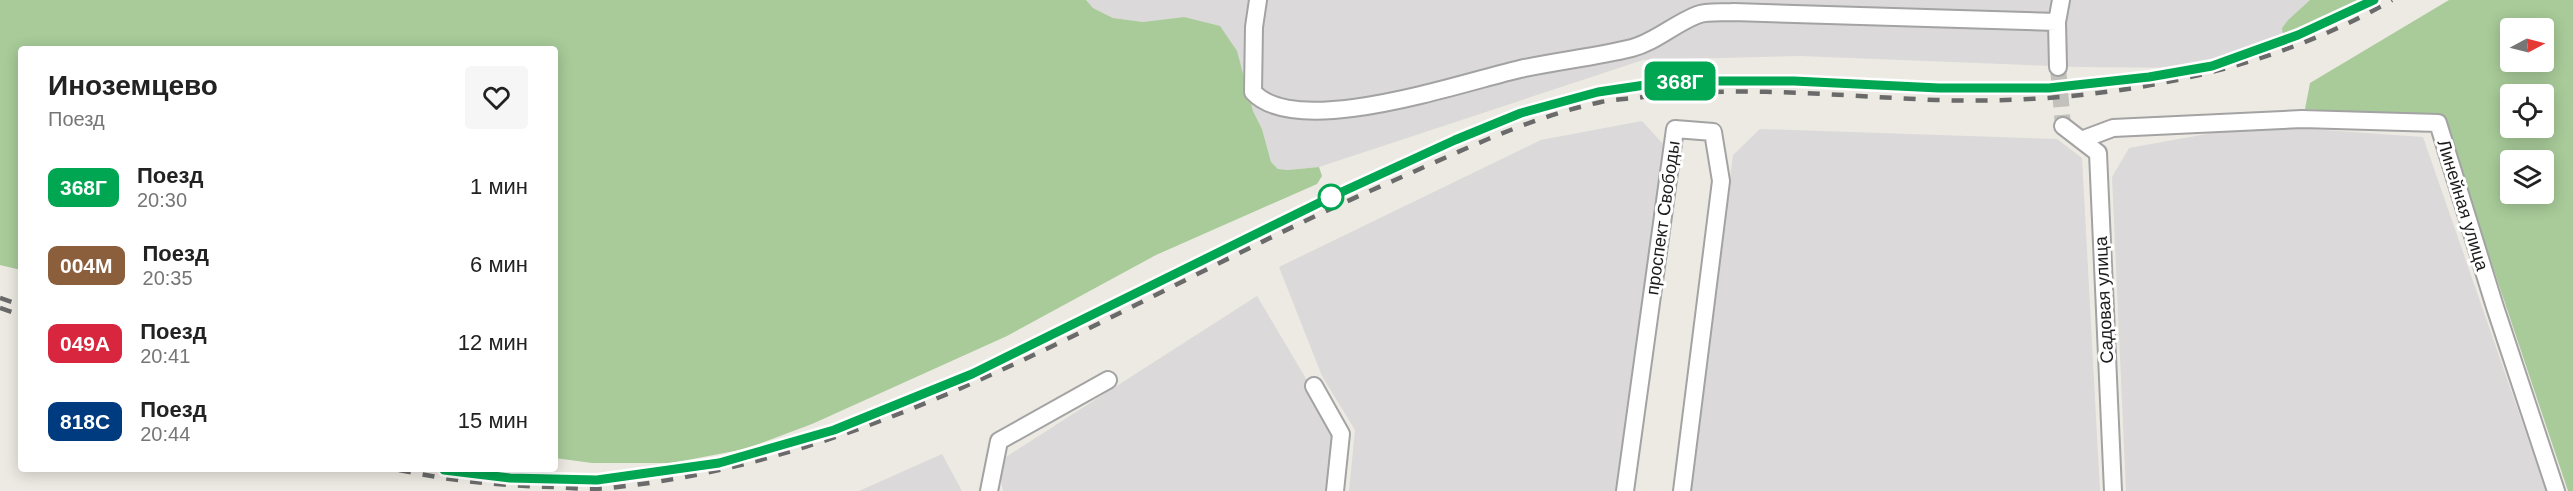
<!DOCTYPE html>
<html lang="ru">
<meta charset="utf-8">
<style>
:root{--surface:#fff;--page:#f6f6f6;--text:#222;--muted:#767676}
body{margin:0;font-family:Helvetica,sans-serif;background:var(--page);color:var(--text);height:100vh;display:flex;flex-direction:column;font-size:22px;white-space:nowrap}
*{box-sizing:border-box;margin:0}
p{font-size:20px;color:var(--muted)}
.icon{flex:none;width:33px;height:33px;fill:none;stroke:currentColor;stroke-width:2;stroke-linecap:round;stroke-linejoin:round}
.map{position:relative;flex:1;overflow:hidden}
.side{position:absolute;left:18px;top:46px;width:540px;height:426px;display:flex;flex-direction:column;background:var(--surface);border-radius:6px;box-shadow:0 3px 15px #0003}
.side>*{flex:none}
.badge{padding:0 12px;border-radius:9px;font-size:21px;line-height:39px}
.needle{width:39px;rotate:83deg}
.tools{position:absolute;left:2500px;top:18px;display:grid;gap:12px}
.tools a{display:grid;place-items:center;width:54px;height:54px;border-radius:6px;background:var(--surface);box-shadow:0 3px 15px #0003;font-size:30px}
.map>.badge{position:absolute;translate:-50% -50%;box-shadow:0 0 0 3px #fff}
.round{display:grid;place-items:center;flex:none;width:63px;height:63px;border-radius:6px;background:var(--page)}
.headline{display:flex;align-items:center;justify-content:space-between;height:102px;padding:0 30px}
h1{font-size:28px;font-weight:600;line-height:45px}
ul{padding:0;list-style:none}
li{display:flex;align-items:center;gap:18px;height:78px;padding:0 30px}
li div{flex:1}
li b{display:block;font-size:22px}
li em{font-style:normal}
li .badge{min-width:66px;font-weight:700;text-align:center}
.map>svg:first-child{display:block}
.residential{fill:#dbd9d9}
.forest{fill:#a8cb99;fill-rule:evenodd}
.lines{fill:none;stroke-linecap:round;stroke-linejoin:round}
.minor-tunnel{stroke:#c3c1bb;stroke-width:16;stroke-dasharray:16 8;stroke-linecap:butt}
.minor-casing{stroke:#a3a3a3;stroke-width:20}
.minor{stroke:#fff;stroke-width:16}
.rail{stroke:#6a6a6a;stroke-width:4.5;stroke-dasharray:12 12;stroke-linecap:butt}
.line-casing{stroke:#fff;stroke-width:14}
.line{stroke:#00a651;stroke-width:9}
.stop-dot{fill:#fff;stroke:#00a651;stroke-width:3}
.labels{text-anchor:middle;stroke-width:6;stroke-linejoin:round;paint-order:stroke}
.street-label{font-size:18px;fill:#1c1c1c;stroke:#fff}
</style>
<div class="map">
<svg width="2573" height="491" viewBox="0 0 2573 491">
<rect width="100%" height="100%" fill="#edeae3"/>
<path class="residential" d="M1086 0H2310L2288 20 2282 28 2283 38 2198 68 2078 67 1800 56 1643 60 1319 167 1288 170 1278 169 1271 162 1262 129 1253 111 1184 17 1143 22 1113 18 1093 8Z
M1642 121 1665 146 1618 491H1349L1355 430 1322 376 1279 267 1541 140Z
M2256 125 2423 137 2546 491H2126L2112 177 2129 148Z
M1760 129 2057 139 2082 158 2100 491H1691L1733 155Z
M1257 296 1339 434 1333 491H1003L998 462Z
M942 454 962 491H859Z"/>
<path class="forest" d="M0 0H1086L1093 8 1113 18 1143 22 1184 17 1220 26 1237 51 1253 111 1262 129 1271 162 1278 169 1288 170 1319 167 1322 176 1317 184 1156 255 1007 336 812 424 745 449 672 463H592L555 458V50H21V270L0 265Z
M2310 0H2365L2283 38 2282 28 2288 20Z
M2449 0H2573V491H2568L2443 118 2305 109 2310 83ZM2511 28H2544V62H2511ZM2511 94H2544V128H2511ZM2511 160H2544V194H2511Z"/>
<g class="lines">
<path class="minor-tunnel" d="M2058 67 2063 126"/>
<defs>
<path id="minor" d="M1258 0 1254 27 1253 92C1297 140 1463 82 1520 69 1557 61 1595 57 1632 48 1655 42 1674 24 1697 15 1707 11 1722 13 1733 12L2057 22
M2058 67 2057 22 2061 0
M2063 126 2098 153 2113 491
M2081 140 2113 128 2302 119 2438 123 2495 307 2556 491
M1314 386 1341 434 1335 491
M989 491 999 441 1108 380
M1625 491 1675 129 1713 132 1721 181 1682 491"/>
</defs>
<use href="#minor" class="minor-casing"/>
<use href="#minor" class="minor"/>
<path class="rail" d="M2325 23 2374 0
M1277 225C1400 162 1530 93 1671 81 1696 79 1722 82 1748 82 1848 81 1947 91 2047 88 2073 88 2099 83 2124 80
M0 298 21 305
M0 308 21 315
M964 377 1231 248
M819 434 872 414
M399 470C451 481 503 486 555 487 573 488 591 490 608 488 894 460 1137 291 1395 180 1461 151 1530 117 1601 102 1615 99 1629 99 1643 97 1741 85 1838 96 1936 100 2090 105 2258 78 2392 0
M581 479 597 480 697 466"/>
</g>
<g class="lines">
<defs>
<path id="line" d="M444 470 510 478 597 480 719 463 834 430 972 374 1333 196 1455 140 1521 113 1598 92 1672 81H1794L1939 88H2049L2149 77 2212 66 2298 35 2374 0"/>
</defs>
<use href="#line" class="line-casing"/>
<use href="#line" class="line"/>
</g>
<circle class="stop-dot" cx="1331" cy="197" r="12"/>
<g class="labels">
<g class="street-label">
<text transform="translate(2463 205) rotate(73)" y="6">Линейная улица</text>
<text transform="translate(1663 218) rotate(-82)" y="6">проспект Свободы</text>
<text transform="translate(2104 300) rotate(-93)" y="6">Садовая улица</text>
</g>
</g>
</svg>
<div class="tools">
<a><svg class="needle" viewBox="-14 -14 28 28"><path d="M0-13l5 13h-10z" fill="#e53935"/><path d="M0 13l5-13h-10z" fill="#767676"/></svg></a>
<a><svg class="icon" aria-label="locate" viewBox="0 0 24 24"><circle cx="12" cy="12" r="6"/><path d="M12 2v4M12 18v4M2 12h4M18 12h4"/></svg></a>
<a><svg class="icon" aria-label="layers" viewBox="0 0 24 24"><path d="M12 4l9 5-9 5-9-5zM3 14l9 5 9-5"/></svg></a>
</div>
<b class="badge" style="left:1680px;top:81px;background:#00a651;color:#fff">368Г</b>
<section class="side">
<div class="headline"><div><h1>Иноземцево</h1><p>Поезд</p></div><a class="round"><svg class="icon" aria-label="heart" viewBox="0 0 24 24"><path d="M12 20l-8-8c-3-5 5-10 8-4 3-6 11-1 8 4z"/></svg></a></div>
<ul>
<li><span class="badge" style="background:#00a651;color:#fff">368Г</span><div><b>Поезд</b><p>20:30</p></div><em>1 мин</em></li>
<li><span class="badge" style="background:#8b5e3c;color:#fff">004М</span><div><b>Поезд</b><p>20:35</p></div><em>6 мин</em></li>
<li><span class="badge" style="background:#d7263d;color:#fff">049А</span><div><b>Поезд</b><p>20:41</p></div><em>12 мин</em></li>
<li><span class="badge" style="background:#003b80;color:#fff">818С</span><div><b>Поезд</b><p>20:44</p></div><em>15 мин</em></li>
</ul>
</section>
</div>
